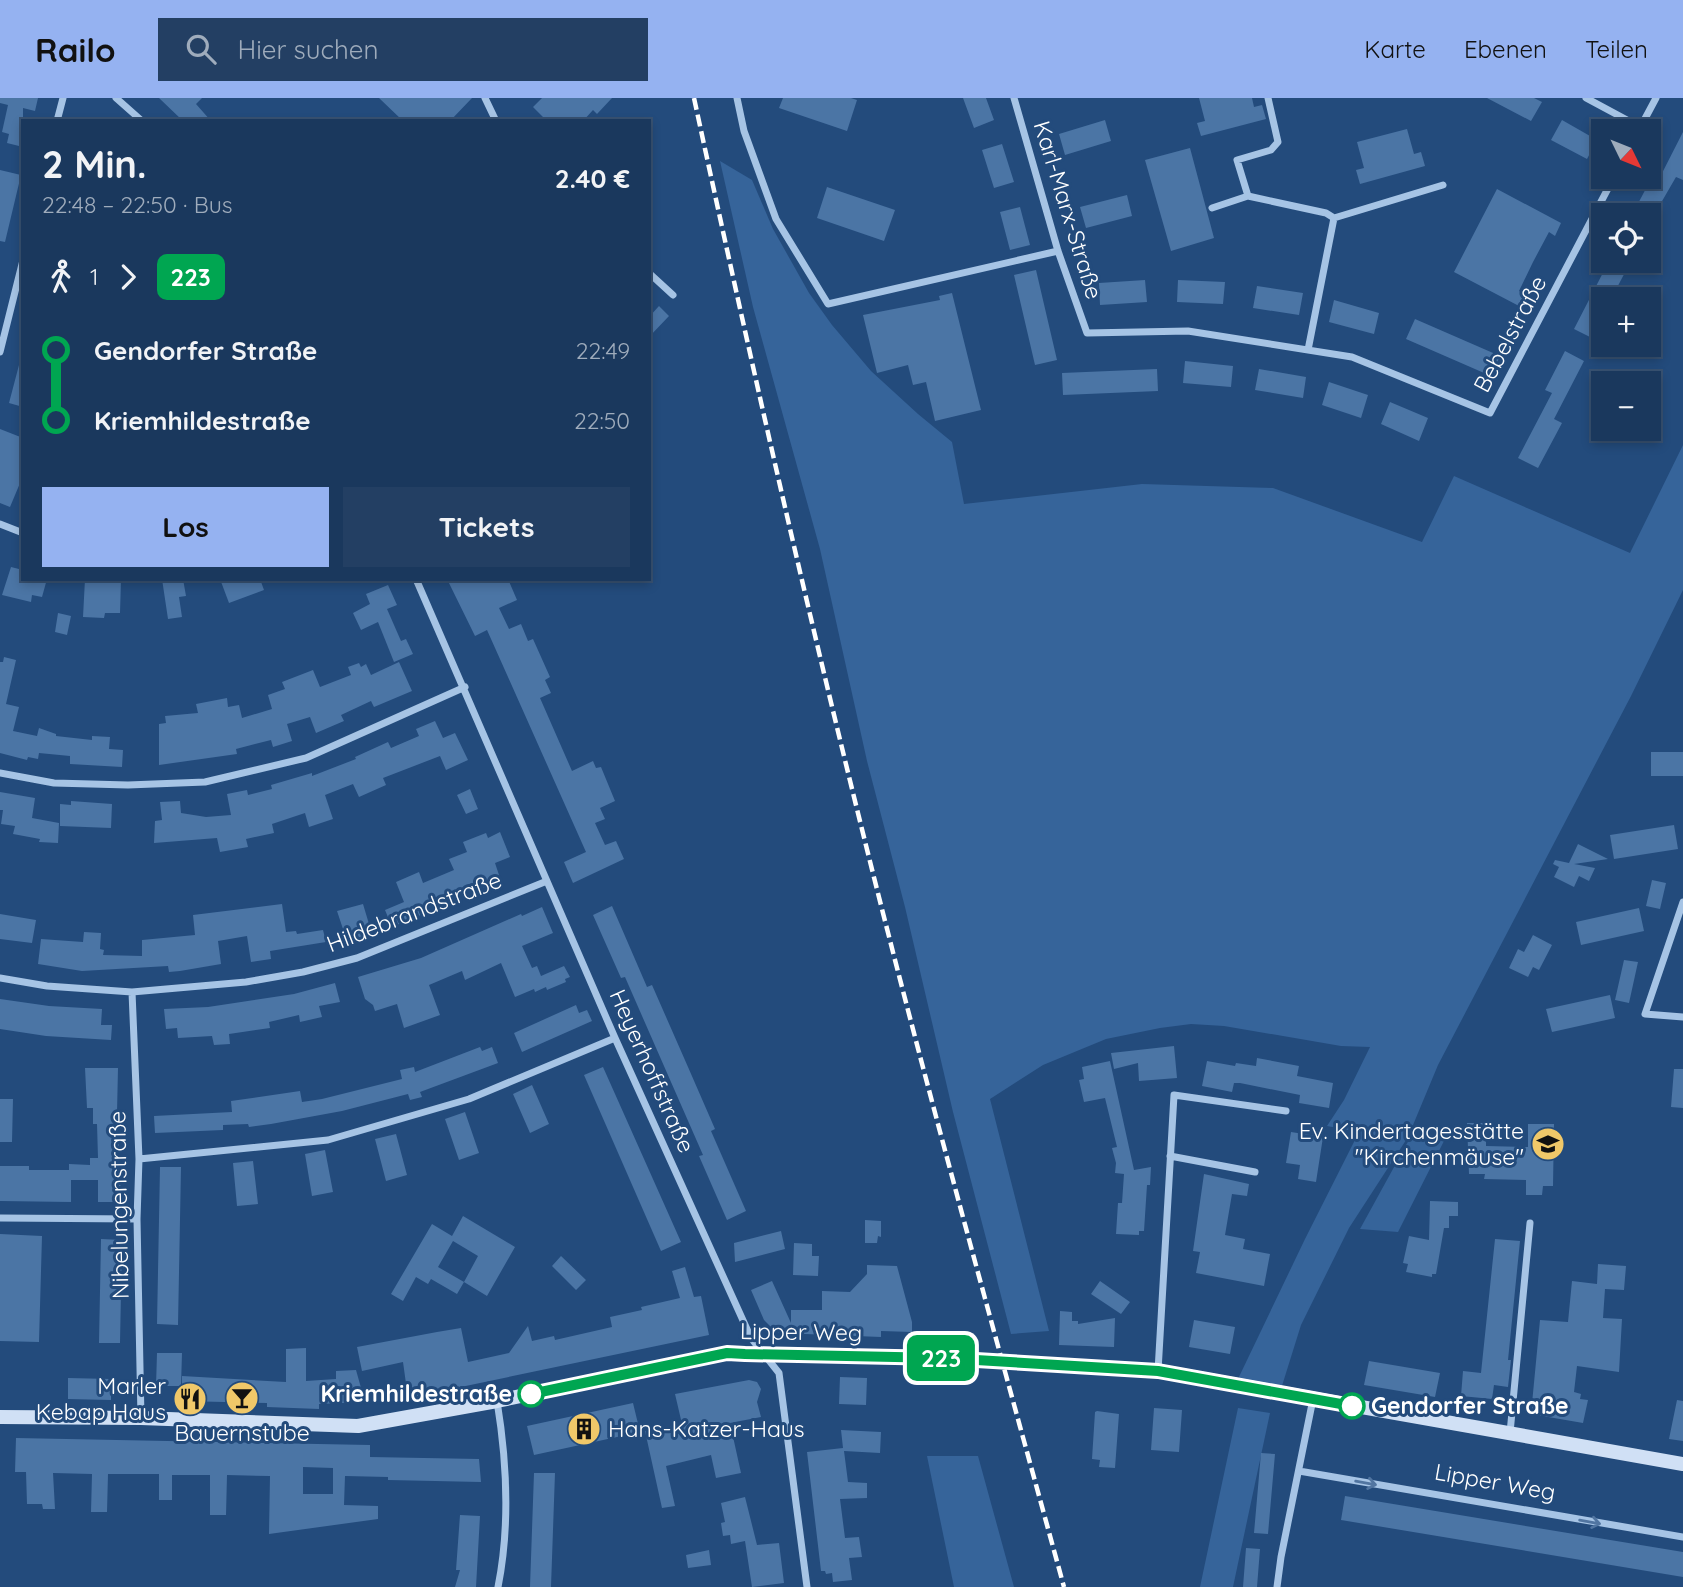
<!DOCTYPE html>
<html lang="de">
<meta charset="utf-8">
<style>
:root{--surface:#1a385d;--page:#233f63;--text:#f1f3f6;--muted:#9facbc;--line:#385272;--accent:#95b2f1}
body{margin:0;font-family:Quicksand,sans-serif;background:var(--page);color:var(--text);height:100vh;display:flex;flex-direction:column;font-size:26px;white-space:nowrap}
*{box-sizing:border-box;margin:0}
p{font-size:23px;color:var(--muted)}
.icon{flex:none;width:38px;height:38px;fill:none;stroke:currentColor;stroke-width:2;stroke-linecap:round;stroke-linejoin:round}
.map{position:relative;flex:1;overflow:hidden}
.sheet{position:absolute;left:21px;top:21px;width:630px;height:462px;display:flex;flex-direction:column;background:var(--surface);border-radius:0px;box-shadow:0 4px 10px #0003,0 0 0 2px var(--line)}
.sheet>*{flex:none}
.badge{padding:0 14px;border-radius:10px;font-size:24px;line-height:46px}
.needle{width:46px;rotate:133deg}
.fabs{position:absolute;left:1591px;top:21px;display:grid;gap:14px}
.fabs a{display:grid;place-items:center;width:70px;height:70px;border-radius:0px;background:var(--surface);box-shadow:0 4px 10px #0003,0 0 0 2px var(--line);font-size:35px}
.map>.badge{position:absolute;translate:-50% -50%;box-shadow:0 0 0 4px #fff}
.legs{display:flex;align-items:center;gap:10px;height:77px;padding:0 21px;font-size:23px}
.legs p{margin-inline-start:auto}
.overview{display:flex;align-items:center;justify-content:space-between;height:119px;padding:0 21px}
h1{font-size:38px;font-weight:800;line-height:52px}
.button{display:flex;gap:14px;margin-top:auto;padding:14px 21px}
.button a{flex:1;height:80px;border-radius:0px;background:var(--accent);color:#111;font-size:28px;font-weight:800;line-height:80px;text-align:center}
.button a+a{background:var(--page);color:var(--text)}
ul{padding:0 21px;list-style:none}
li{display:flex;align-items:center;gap:24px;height:70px;font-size:26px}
li i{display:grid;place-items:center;width:10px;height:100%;margin:0 9px;background:currentColor}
li i::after{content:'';width:18px;height:18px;margin:-9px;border:5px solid;border-radius:50%;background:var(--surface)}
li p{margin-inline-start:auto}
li:first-child i{background:linear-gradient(#0000 50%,currentColor 0)}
li:last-child i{background:linear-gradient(currentColor 50%,#0000 0)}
header{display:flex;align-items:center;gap:42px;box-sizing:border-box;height:98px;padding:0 35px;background:var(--accent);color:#111}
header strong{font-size:33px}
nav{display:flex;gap:38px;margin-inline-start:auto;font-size:24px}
.search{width:490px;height:63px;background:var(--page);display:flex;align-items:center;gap:18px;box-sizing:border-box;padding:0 24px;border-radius:0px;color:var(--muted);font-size:26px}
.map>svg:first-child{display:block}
.green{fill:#36649a}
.building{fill:#4b75a5;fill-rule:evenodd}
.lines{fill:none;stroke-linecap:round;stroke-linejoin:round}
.street{stroke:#a6c4e5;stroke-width:7}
.secondary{stroke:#d0e0f5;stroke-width:14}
.rail{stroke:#fff;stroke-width:4.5;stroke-dasharray:12 5;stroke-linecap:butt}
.oneway{stroke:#5175a1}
.line-1-casing{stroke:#fff;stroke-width:16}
.line-1{stroke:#00a651;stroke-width:10}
.stop-1-dot{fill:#fff;stroke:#00a651;stroke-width:3.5}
.labels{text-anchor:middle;stroke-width:6;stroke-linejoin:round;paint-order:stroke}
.street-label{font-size:23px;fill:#fff;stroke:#234b7c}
.poi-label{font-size:23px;fill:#fff;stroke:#234b7c;text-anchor:end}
.stop-label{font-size:23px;font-weight:bold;fill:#fff;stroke:#234b7c;text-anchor:end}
</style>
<header>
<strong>Railo</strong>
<div class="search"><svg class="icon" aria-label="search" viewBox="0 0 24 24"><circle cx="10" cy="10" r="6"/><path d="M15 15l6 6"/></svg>Hier suchen</div>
<nav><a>Karte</a><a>Ebenen</a><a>Teilen</a></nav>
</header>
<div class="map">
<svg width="1683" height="1489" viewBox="0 0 1683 1489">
<rect width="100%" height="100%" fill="#234b7c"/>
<path class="green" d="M720 63 752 82 773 131 809 195 832 227 871 273 918 316 952 344 964 406 1142 386 1273 390 1422 444 1454 378 1630 455 1683 347V492L1631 598 1438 967 1408 1039 1349 1130 1301 1227 1281 1291 1237 1283 1305 1141 1359 1034 1327 1028 1344 1002 1370 949 1341 948 1224 928 1191 926 1160 930 1106 941 1043 967 990 1001 1049 1233 1011 1236 953 1014 905 809 867 663 820 451 753 209Z
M1410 1040 1444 1043 1398 1134 1360 1131Z
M1238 1310 1270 1315 1233 1489H1200Z
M927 1358H978L1014 1489H954Z"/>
<path class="building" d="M0 0H38L35 13 23 10V49L7 45 9 36 2 34 8 7 0 5Z
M159 0H202L196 6 211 23H183Z
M379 0H472L450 23H403Z
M542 0H612L597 16 593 12 583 23H547L533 9Z
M783 0H851L857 2 847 33 779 10Z
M963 0H986L994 22 974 30Z
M1199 0H1252L1254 9 1262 7 1266 21 1201 38 1197 25 1205 23Z
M1487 0H1534L1542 4 1531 23Z
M1105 22 1111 43 1065 57 1059 36Z
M1562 22 1597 42 1587 61 1551 42Z
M1407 31 1414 56 1421 54 1425 68 1360 86 1356 72 1364 70 1357 44Z
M1683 34V82L1676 79 1654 117H1632L1652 79 1658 83Z
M1002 46 1014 84 994 90 982 52Z
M1190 50 1214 140 1171 153 1145 62Z
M0 72 21 77 5 144 0 143Z
M827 89 895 112 884 143 817 120Z
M1497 91 1561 125 1555 138 1549 134 1533 164 1519 193 1525 196 1519 208 1454 174Z
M1127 97 1132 118 1086 130 1080 109Z
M1020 109 1030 147 1010 152 1000 114Z
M1609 163H1631L1611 201H1603V223L1594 241 1574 231Z
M1036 172 1057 262 1035 267 1014 177Z
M1145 182 1147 204 1100 207 1099 185Z
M1178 182 1225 184 1223 206 1177 204Z
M1257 188 1303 195 1299 217 1253 210Z
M952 195 981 312 935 323 926 284 913 287 908 267 877 275 863 217 940 202 939 198Z
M1334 202 1379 215 1374 236 1329 224Z
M659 208 669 218 649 239V219Z
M1415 221 1500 258 1491 278 1406 241Z
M1565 253 1584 263 1554 321 1562 325 1538 370 1518 360 1552 295 1545 292Z
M1185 263 1233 268 1231 289 1183 285Z
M19 267H23V309L9 305Z
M1157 271 1158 293 1063 297 1062 275Z
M1259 271 1306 279 1303 300 1255 292Z
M1329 284 1368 297 1361 320 1322 307Z
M1390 304 1428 320 1419 343 1381 326Z
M0 331 23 340V378L10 409 0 405Z
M11 469 23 472V481H47L42 499 32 497 31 504 2 497Z
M85 481H121L120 515H105L104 520 83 519Z
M162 481H183L186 498 179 499 182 519 168 521Z
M220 481H260L264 492 229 505Z
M447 481H508L517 502 499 510 509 531 521 526 528 543 533 541 550 579 545 582 551 595 540 600 572 673 593 663 596 670 601 669 615 703 600 710 605 721 595 725 605 747 616 743 624 761 573 785 564 764 586 754 487 532 475 538Z
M388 487 397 507 387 511 401 543 406 541 413 556 394 564 378 524 361 532 353 515 370 506 366 496Z
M58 515 71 518 67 537 55 534Z
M4 559 16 562 6 606 19 609 13 633 37 638 39 630 56 636V638L92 642V638L110 639 109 651 123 652 122 669 70 666V658L39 655 38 661 28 659 27 662 0 655V564H3Z
M399 564 412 593 374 609 371 603 341 617 344 623 316 635 310 619 287 626 292 643 273 649 271 642 236 651 237 656 159 667V626L166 625 165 618 198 615 196 606 227 600 228 609 239 607 242 620 272 611 268 597 285 591 282 584 313 572 320 589 351 577 348 569 359 565 361 569 366 566 371 577Z
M435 623 443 640 455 635 468 662 446 672 440 658 383 680 386 687 359 699 353 686 325 697 333 721 309 729 305 715 272 726 274 735 246 741 248 749 220 754 217 740 154 745 155 723 162 722 160 704 180 703 181 715 206 719 231 717 227 696 247 692 248 697 272 691 271 687 312 675V678L356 661 355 659 388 644 391 650 419 638 416 631Z
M1651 654H1683V678H1651Z
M470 691 478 711 466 716 457 697Z
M0 694 35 700 32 720 59 725 58 745 39 744 40 741 13 736 15 728 1 726 3 712H0Z
M71 703 112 706 111 730 60 728V706L71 707Z
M1674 727 1678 751 1614 761 1610 737Z
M500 734 510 759 495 765 501 783 484 790 482 786 458 796 426 810 428 814 392 829 385 812 404 804 396 784 419 774 423 785 454 772 449 761 467 754 463 744 486 735 488 740Z
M1578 746 1608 761 1574 766 1595 770 1589 783 1579 778 1574 789 1554 779 1559 769 1553 766 1555 762 1569 765Z
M1652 782 1666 785 1660 811 1646 808Z
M282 806 286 834 296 833 297 836 323 832 326 844 270 853 271 861 251 864 247 838 218 843 221 866 180 873 169 874 168 868 82 873 38 866 41 841 83 844 84 834 101 835 100 851 104 852 103 857 142 858V842L195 837 193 817Z
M363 806 372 836 347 843 337 813Z
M612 808 647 889 652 887 688 969 715 1031 711 1033 746 1113 727 1122 699 1058 703 1057 646 927 625 879 621 880 593 817Z
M542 809 553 835 522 848 532 870 537 868 541 878 564 868 570 879 565 881 566 884 547 892 546 889 535 894 534 891 515 899 501 865 465 882 462 873 429 887 440 917 404 930 397 906 375 913 373 907 365 901 358 879 421 860 521 816 522 818Z
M1639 810 1644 833 1581 847 1576 824Z
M0 816 36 822 32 845 0 841Z
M1533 837 1552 847 1539 872 1533 869 1528 879 1509 870 1518 851 1524 854Z
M1624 862 1638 864 1629 905 1615 902Z
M335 885 340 904 319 908 322 919 300 924 299 917 269 924 270 930 229 936 230 946 214 947 212 938 178 940 177 930 166 931 164 911 208 909 294 896Z
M1610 897 1615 920 1552 934 1546 911Z
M0 901 49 908 102 911 101 927H112L111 942 46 938 0 931Z
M576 907 579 915 587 912 592 923 522 954 514 935Z
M1174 948 1177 980 1139 983 1138 965 1114 971 1111 955Z
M480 949 482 953 492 949 498 965 420 994 422 999 410 1002 408 996 342 1013 271 1026 249 1029 248 1026 223 1027V1032L155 1035 154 1018 232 1014 231 1003 300 993 302 1004 322 1001 402 981 400 972 414 969 415 974Z
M1257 960 1299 968 1297 978 1333 985 1329 1010 1299 1005 1300 997 1240 985H1234L1232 994 1202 988 1207 963 1235 968 1236 965 1256 968Z
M1110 963 1134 1072 1151 1069 1150 1087H1147L1144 1133H1139V1137L1116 1136 1118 1105H1122L1124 1076 1115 1075 1116 1065 1112 1050 1117 1049 1105 1000 1084 1004 1079 982 1084 981 1082 969Z
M603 969 681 1144 661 1153 584 977Z
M85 970H118L117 1015 119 1050H114L113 1075H120L121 1104H98V1082H71V1104L0 1103V1068H29V1072H69V1066L90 1067V1060H98L97 1026H93V1010H87Z
M1674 971H1683V1010L1671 1009Z
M532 987 549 1026 530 1035 513 996Z
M0 1001H13L12 1044H0Z
M465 1014 479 1055 459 1062 445 1021Z
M1467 1025H1486V1048L1528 1049V1026H1554L1553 1088H1543L1542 1097H1526V1082L1484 1081 1485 1076H1469Z
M1291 1034 1323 1039 1316 1084 1298 1081 1300 1067 1286 1065Z
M396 1036 407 1077 386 1083 375 1041Z
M325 1052 333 1094 312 1098 305 1056Z
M253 1063 258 1106 237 1108 233 1065Z
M160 1069H181L178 1227 157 1226Z
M1204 1076 1249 1086 1247 1098 1232 1096 1225 1137 1245 1141 1243 1151 1270 1156 1264 1188 1196 1175 1200 1154 1193 1153Z
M1430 1103 1458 1104V1118H1449V1130H1444L1436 1176H1432V1179L1406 1174 1408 1166 1403 1165 1409 1138 1429 1142Z
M463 1118 515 1149 487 1198 464 1184 457 1196 431 1181 428 1186 416 1179 403 1203 391 1196 432 1126 452 1138ZM453 1143 478 1158 464 1184 438 1169Z
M865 1122 881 1123V1139L878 1138 877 1145H865Z
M781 1133 785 1151 735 1164 734 1145Z
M0 1136 42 1138 39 1244 0 1243Z
M101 1141 122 1142 120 1245H99Z
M1495 1141 1520 1143 1508 1262H1511L1508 1289 1494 1287 1492 1301 1461 1298 1463 1273 1481 1275Z
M794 1145 812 1146V1158H819L818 1178 793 1177Z
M561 1158 586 1182 576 1192 552 1168Z
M1598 1166 1626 1168 1624 1192 1605 1191 1603 1220 1622 1221 1619 1274 1577 1268 1574 1294 1581 1296 1580 1301 1588 1302 1583 1325 1531 1316 1540 1222 1568 1224 1572 1183 1597 1186Z
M867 1167 897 1168 912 1224V1234L881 1233V1239L780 1235 774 1232 764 1222 751 1192 772 1183 791 1225V1212H822V1193L850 1194 867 1176Z
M685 1169 694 1199 701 1198 709 1237 408 1300 403 1264 362 1273 357 1249 437 1234 461 1230 468 1264 509 1255 528 1228 532 1243 554 1238 555 1242 612 1229 610 1219 642 1212 641 1209 680 1200 672 1173Z
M1100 1183 1130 1204 1121 1216 1091 1196Z
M1060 1213 1072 1214V1223H1078V1226L1115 1220 1114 1249 1059 1247Z
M1194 1222 1235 1229 1230 1256 1189 1249Z
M306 1250V1283L336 1281V1273L356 1272 365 1304 319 1306V1311L267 1309V1305L182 1303V1278L286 1284V1251Z
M157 1255H182L181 1288H156Z
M1369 1263 1440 1275 1435 1299 1364 1287Z
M840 1279 867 1280 866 1307 839 1306Z
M68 1280 111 1281V1302L68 1301Z
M749 1282 757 1284 761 1291 757 1304 761 1319 730 1325 741 1375 716 1380 711 1357 666 1368 675 1408 662 1410 645 1333 682 1326 675 1296Z
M1677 1302 1683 1303V1343L1669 1341Z
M633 1305 640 1334 534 1357 527 1328Z
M1154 1310 1182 1312 1179 1354 1151 1352Z
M1097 1313 1119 1316 1115 1370 1099 1369 1100 1362 1092 1361 1095 1314Z
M841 1332 881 1334 880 1355 844 1353 848 1384 867 1385V1400L840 1401 845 1440 859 1439 862 1459 849 1460 852 1482 833 1484 832 1475 826 1476 825 1473H821L807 1354 843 1350Z
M16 1340 370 1347V1359L479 1361 481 1384 388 1382V1379L345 1378 344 1407 378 1408V1421L269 1436 270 1378 227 1377 226 1417H210V1377H172V1402H159V1376H108L107 1414H91L92 1376 53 1375 55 1411H43L42 1406H27L26 1374H15ZM303 1369 333 1370V1396H303Z
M1261 1355 1275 1356 1268 1436 1254 1435Z
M534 1375H555L551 1489H530Z
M1345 1398 1683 1454V1479L1341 1422Z
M745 1399 757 1447 779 1445 784 1485 752 1489 745 1443 731 1446 730 1437 723 1438 721 1425 725 1424 721 1405Z
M460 1417 480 1418 476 1489H455L460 1472H456Z
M1246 1450 1260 1451 1257 1489H1243Z
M709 1452 711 1467 688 1470 686 1457Z"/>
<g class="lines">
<path class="street" d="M116 0 142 23
M485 0 496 23
M737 0 744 33 776 121 828 206 1058 153
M1014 0 1058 153 1087 235 1188 233 1352 259 1490 315 1614 79
M1586 0 1640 29
M57 23 63 0
M1640 30 1656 0
M1248 98 1237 62 1271 52 1278 44 1268 0
M1212 110 1248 98 1326 115 1334 120
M649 175 673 197
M1308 252 1334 120 1443 87
M0 254 23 162
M0 426 23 435
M416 481 615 940 751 1240 779 1275 807 1489
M0 675 54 685 128 687 205 684 306 660 465 589
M1683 804 1645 916 1683 919
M0 880 47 888 132 894 246 884 303 874 357 860 547 783
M132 894 139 1061 137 1121 141 1320
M1170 1058 1255 1074
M139 1061 328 1042 469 1001 615 940
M0 1120 137 1121
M1158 1273 1174 997 1286 1013
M497 1303C507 1364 510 1429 498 1489
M1510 1335 1530 1125
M1299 1373 1683 1439
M1277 1489 1281 1459 1313 1301"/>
<path class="secondary" d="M0 1319 141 1320 358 1328 497 1303 727 1255 943 1260 1158 1273 1683 1366"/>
<path class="rail" d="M694 0C753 274 815 547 884 819 941 1043 1003 1266 1064 1489"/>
</g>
<defs><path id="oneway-shaft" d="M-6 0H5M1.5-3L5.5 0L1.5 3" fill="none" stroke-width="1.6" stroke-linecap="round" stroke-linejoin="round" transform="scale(1.75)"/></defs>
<g class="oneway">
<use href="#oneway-shaft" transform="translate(1366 1385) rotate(10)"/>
<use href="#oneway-shaft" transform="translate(1590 1424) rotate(10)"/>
</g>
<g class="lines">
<defs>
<path id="line-1" d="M531 1296 727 1255 745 1256 943 1260 1158 1273 1352 1308"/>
</defs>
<use href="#line-1" class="line-1-casing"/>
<use href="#line-1" class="line-1"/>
</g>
<defs>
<symbol id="school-disc" viewBox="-11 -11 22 22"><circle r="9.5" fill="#f0c869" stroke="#234b7c"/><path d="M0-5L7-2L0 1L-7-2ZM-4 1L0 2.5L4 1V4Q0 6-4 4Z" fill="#111"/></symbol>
<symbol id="bar-disc" viewBox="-11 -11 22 22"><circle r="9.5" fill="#f0c869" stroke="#234b7c"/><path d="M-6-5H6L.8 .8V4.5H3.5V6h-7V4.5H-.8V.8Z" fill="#111"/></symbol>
<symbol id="restaurant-disc" viewBox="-11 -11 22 22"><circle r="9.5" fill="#f0c869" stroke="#234b7c"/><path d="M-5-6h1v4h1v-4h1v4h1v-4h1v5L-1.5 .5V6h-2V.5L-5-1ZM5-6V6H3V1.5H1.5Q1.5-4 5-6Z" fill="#111"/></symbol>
<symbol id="building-disc" viewBox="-11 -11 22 22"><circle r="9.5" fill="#f0c869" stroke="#234b7c"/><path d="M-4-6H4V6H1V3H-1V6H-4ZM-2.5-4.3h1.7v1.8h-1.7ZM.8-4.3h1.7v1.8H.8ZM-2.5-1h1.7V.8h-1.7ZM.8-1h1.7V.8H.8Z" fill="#111"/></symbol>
</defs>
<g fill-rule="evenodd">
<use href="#school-disc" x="1529" y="1027" width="38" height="38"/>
<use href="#bar-disc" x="223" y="1281" width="38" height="38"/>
<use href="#restaurant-disc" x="171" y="1282" width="38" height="38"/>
<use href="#building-disc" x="565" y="1312" width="38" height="38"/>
</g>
<g class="stop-1-dot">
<circle cx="531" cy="1296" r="12"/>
<circle cx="1352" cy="1308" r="12"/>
</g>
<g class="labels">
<g class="street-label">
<text transform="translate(1068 112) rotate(73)" y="8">Karl-Marx-Straße</text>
<text transform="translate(1510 236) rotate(-62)" y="8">Bebelstraße</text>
<text transform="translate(414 814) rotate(-21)" y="8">Hildebrandstraße</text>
<text transform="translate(652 973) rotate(66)" y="8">Heyerhoffstraße</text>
<text transform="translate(119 1107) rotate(-91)" y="8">Nibelungenstraße</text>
<text transform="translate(801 1234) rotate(1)" y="8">Lipper Weg</text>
<text transform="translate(1495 1384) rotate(10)" y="8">Lipper Weg</text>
</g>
<g class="poi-label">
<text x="1524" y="1041">Ev. Kindertagesstätte<tspan x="1524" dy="26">"Kirchenmäuse"</tspan></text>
<text x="166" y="1296">Marler<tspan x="166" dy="26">Kebap Haus</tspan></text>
<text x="608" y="1339" text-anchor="start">Hans-Katzer-Haus</text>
<text x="242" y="1343" text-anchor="middle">Bauernstube</text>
</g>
<g class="stop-label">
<text x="512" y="1304">Kriemhildestraße</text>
<text x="1371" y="1316" text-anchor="start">Gendorfer Straße</text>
</g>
</g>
</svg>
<div class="fabs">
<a><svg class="needle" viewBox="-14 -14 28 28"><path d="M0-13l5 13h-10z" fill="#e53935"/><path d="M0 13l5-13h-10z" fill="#9facbc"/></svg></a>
<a><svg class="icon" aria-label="locate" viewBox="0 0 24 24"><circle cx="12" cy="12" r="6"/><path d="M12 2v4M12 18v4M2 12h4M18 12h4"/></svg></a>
<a>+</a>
<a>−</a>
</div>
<b class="badge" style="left:941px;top:1260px;background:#00a651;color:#fff">223</b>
<section class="sheet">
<div class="overview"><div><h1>2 Min.</h1><p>22:48 – 22:50 · Bus</p></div><b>2.40 €</b></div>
<div class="legs"><svg class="icon" aria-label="walk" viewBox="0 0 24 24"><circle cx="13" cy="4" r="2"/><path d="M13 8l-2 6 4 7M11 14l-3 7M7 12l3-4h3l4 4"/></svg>1<svg class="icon" aria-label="forward" viewBox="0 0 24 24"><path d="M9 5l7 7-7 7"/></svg><b class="badge" style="background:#00a651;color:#fff">223</b></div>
<ul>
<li><i style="color:#00a651"></i><b>Gendorfer Straße</b><p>22:49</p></li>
<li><i style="color:#00a651"></i><b>Kriemhildestraße</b><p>22:50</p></li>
</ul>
<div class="button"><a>Los</a><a>Tickets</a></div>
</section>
</div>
